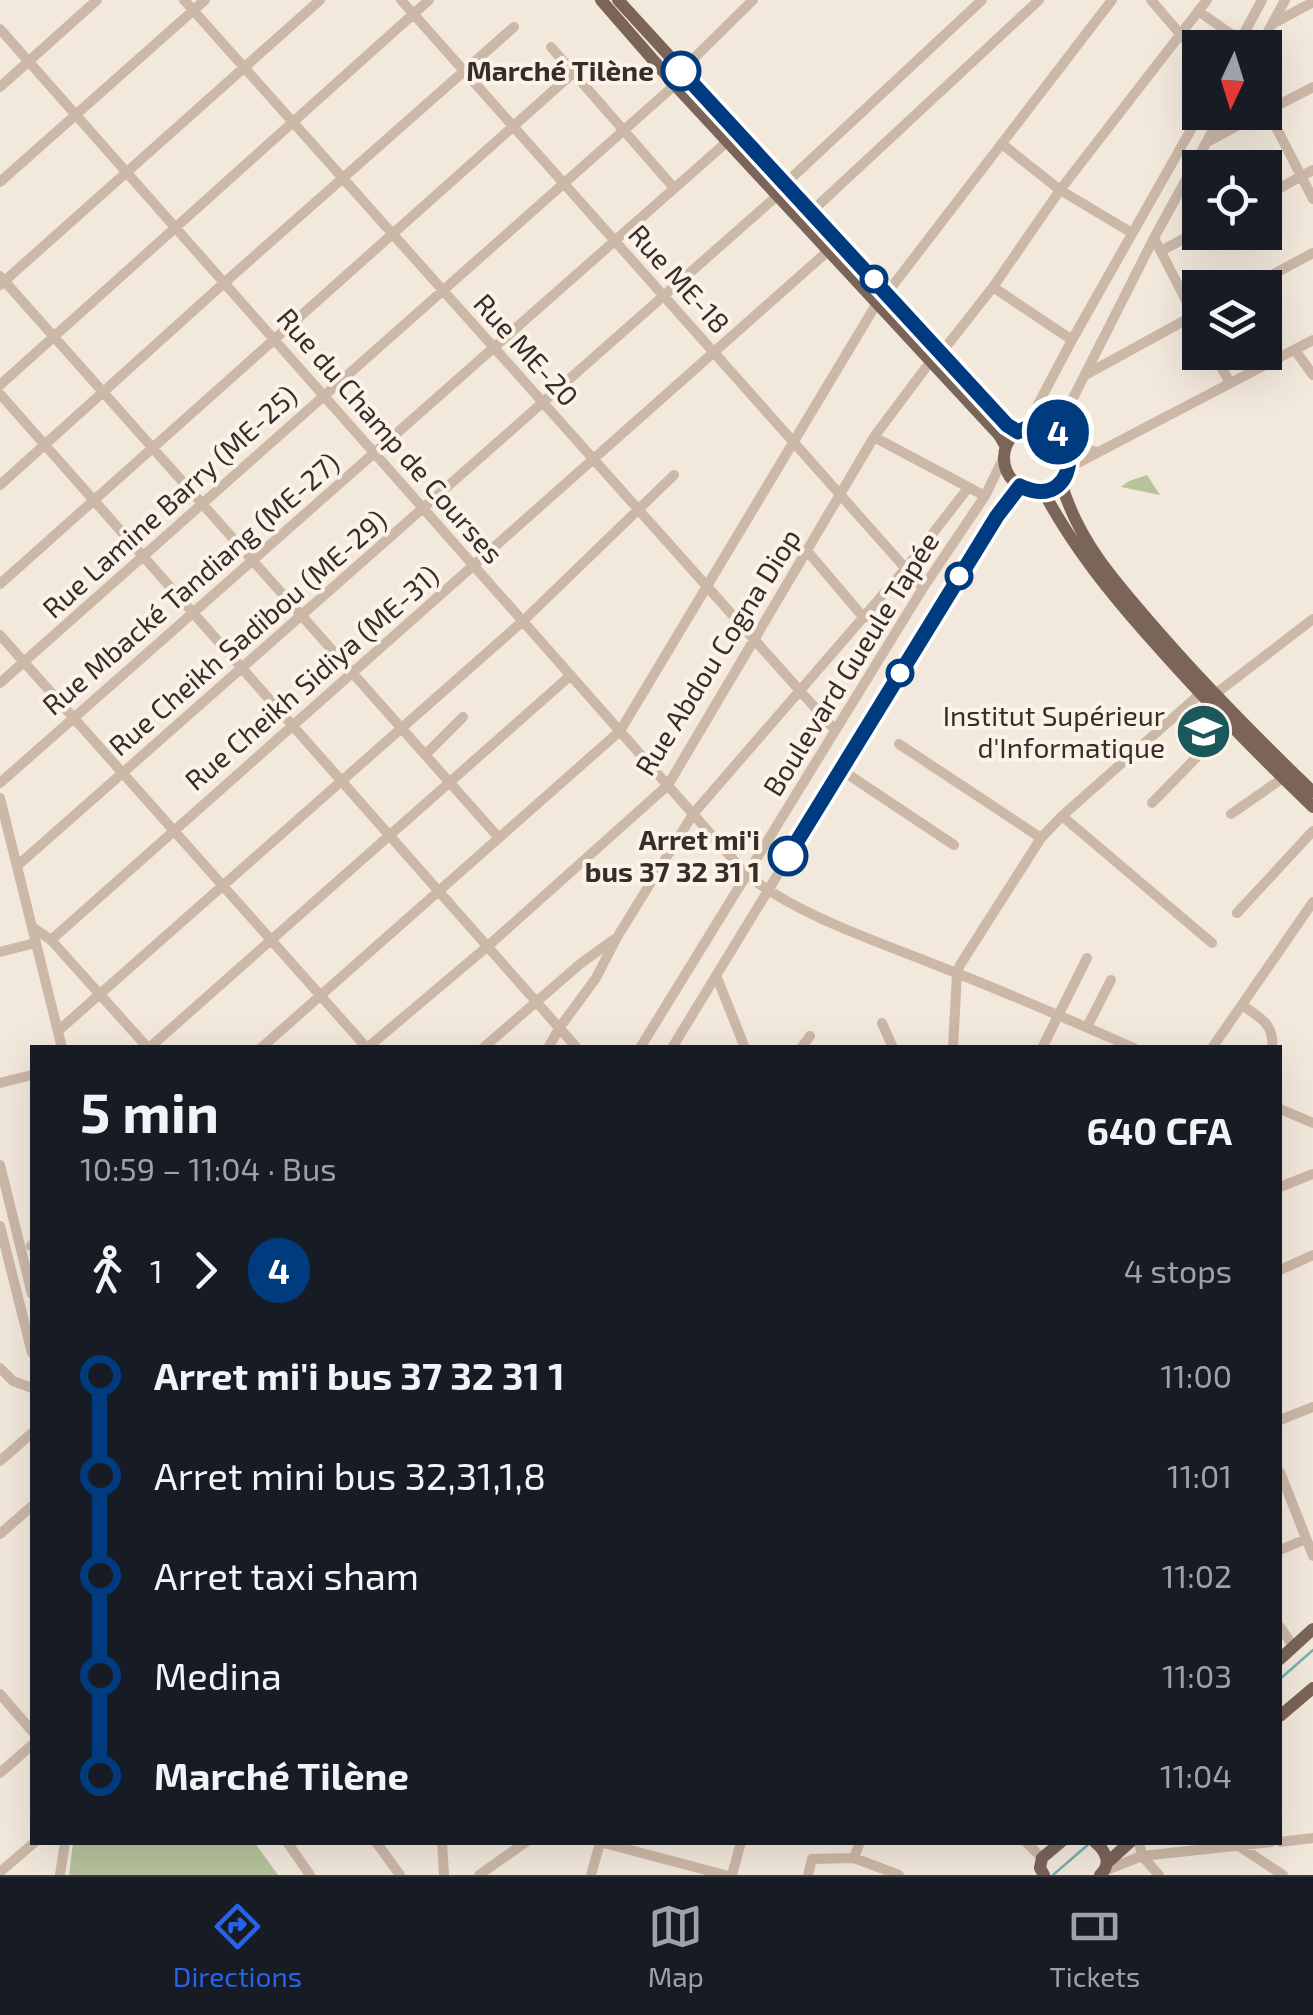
<!DOCTYPE html>
<meta charset="utf-8">
<style>
:root{--surface:#171b24;--page:#242831;--text:#f1f3f6;--muted:#9ea1a6;--line:#363941;--accent:#2563eb}
body{margin:0;font-family:"Exo 2",sans-serif;background:var(--page);color:var(--text);height:100vh;display:flex;flex-direction:column;font-size:38px;white-space:nowrap}
*{box-sizing:border-box;margin:0}
p{font-size:32px;color:var(--muted)}
.icon{flex:none;width:55px;height:55px;fill:none;stroke:currentColor;stroke-width:2;stroke-linecap:round;stroke-linejoin:round}
.map{position:relative;flex:1;overflow:hidden}
.details{position:absolute;left:30px;top:1045px;width:1252px;height:800px;display:flex;flex-direction:column;background:var(--surface);border-radius:0px;box-shadow:0 10px 40px #0002}
.details>*{flex:none}
.badge{padding:0 20px;border-radius:32px;font-size:35px;line-height:65px}
.needle{width:65px;rotate:184deg}
.buttons{position:absolute;left:1182px;top:30px;display:grid;gap:20px}
.buttons a{display:grid;place-items:center;width:100px;height:100px;border-radius:0px;background:var(--surface);box-shadow:0 10px 40px #0002;font-size:50px}
.map>.badge{position:absolute;translate:-50% -50%;box-shadow:0 0 0 5px #fff}
.legs{display:flex;align-items:center;gap:15px;height:110px;padding:0 50px;font-size:32px}
.legs p{margin-inline-start:auto}
.overview{display:flex;align-items:center;justify-content:space-between;height:170px;padding:0 50px}
h1{font-size:55px;font-weight:700;line-height:75px}
ul{padding:0 50px;list-style:none}
li{display:flex;align-items:center;gap:35px;height:100px;font-size:38px}
li i{display:grid;place-items:center;width:15px;height:100%;margin:0 12px;background:currentColor}
li i::after{content:'';width:25px;height:25px;margin:-12px;border:8px solid;border-radius:50%;background:var(--surface)}
li p{margin-inline-start:auto}
li:first-child i{background:linear-gradient(#0000 50%,currentColor 0)}
li:last-child i{background:linear-gradient(currentColor 50%,#0000 0)}
.dock{display:flex;justify-content:space-around;align-items:center;height:140px;border-top:2px solid var(--line);background:var(--surface);font-size:28px;color:var(--muted)}
.dock a{display:grid;justify-items:center;gap:5px}
.dock .on{color:var(--accent)}
.map>svg:first-child{display:block}
.green{fill:#b6c39b}
.lines{fill:none;stroke-linecap:round;stroke-linejoin:round}
.stream{stroke:#79b0b2;stroke-width:2.5}
.minor{stroke:#ccb8a7;stroke-width:10}
.major{stroke:#7b6458;stroke-width:12}
.line-1-casing{stroke:#fff;stroke-width:22}
.line-1{stroke:#003b80;stroke-width:15}
.stop-1-dot{fill:#fff;stroke:#003b80;stroke-width:5}
.labels{text-anchor:middle;stroke-width:8;stroke-linejoin:round;paint-order:stroke}
.stop-label{font-size:28px;font-weight:bold;fill:#382d28;stroke:#fbf2e8;text-anchor:end}
.street-label{font-size:28px;fill:#382d28;stroke:#fbf2e8}
.poi-label{font-size:28px;fill:#382d28;stroke:#fbf2e8;text-anchor:end}
</style>
<div class="map">
<svg width="1313" height="1875" viewBox="0 0 1313 1875">
<rect width="100%" height="100%" fill="#f3e8dc"/>
<path class="green" d="M1147 475 1160 495 1121 487 1129 481Z
M73 1843H255L278 1875H69Z"/>
<g class="lines">
<path class="stream" d="M1280 1679 1313 1650
M1053 1875 1090 1843"/>
<path class="minor" d="M184 0 835 730
M401 0 923 588
M1151 0 1200 57
M1198 11 1240 40
M1274 23 1313 2
M0 29 746 874C800 917 877 941 941 967 1006 992 1070 1020 1134 1048
M551 47 674 188
M1236 48 1262 0
M1259 48 1285 0
M681 71 753 0
M0 87 97 0
M1265 106 1313 199
M1265 112 1313 87
M1207 142 1263 112
M1002 144 1060 190 1132 233
M0 182 205 0
M786 183 982 0
M1265 196 1313 170
M812 211 1039 0
M1154 238 1200 328
M1161 251 1200 230
M0 276 499 838
M0 285 320 0
M993 287 1072 340
M1247 288 1313 253
M1295 350 1313 375
M1213 352 1230 383
M1087 374 1200 312
M0 385 429 0
M0 394 577 1048
M1026 427 1072 340 1201 112
M1060 434 1066 412 1154 238 1223 112
M874 437 985 496
M1069 446 1097 452
M1070 467 1313 340
M0 485 224 283 514 27
M808 552 864 618
M0 584 573 73
M0 635 367 1048
M0 683 685 76
M1214 695 1313 619
M899 744 1041 838
M425 755 463 717
M840 769 954 845
M0 783 728 141
M0 798 62 1048
M1152 803 1229 724
M1231 814 1283 778
M1062 816 1212 943
M17 866 778 195
M1237 913 1313 831
M32 927 51 940 148 1048
M51 940 828 251
M0 952 35 943
M716 975 745 1048
M1242 1005C1259 1017 1275 1024 1272 1048
M882 1023 893 1048
M1087 1027 1111 980
M58 1031 523 621 674 475
M149 1048 571 675
M261 1048 620 731 877 303 887 293 1112 0
M367 1048 488 946 668 785 874 437 930 362 942 352 993 287 1060 190 1207 0
M483 1048 580 964 613 940
M548 1048 560 1027 596 978 616 939 693 814 906 568 968 488
M640 1048 923 588 985 496 1004 457
M672 1048 987 531 1020 487
M801 1048 810 1036
M953 1048 957 973 960 965 1041 838 1062 816 1200 694
M1042 1048 1087 958
M1212 1048 1313 902
M0 1083 32 1075
M1280 1109 1313 1123
M0 1165 32 1294
M1280 1187 1313 1174
M0 1226 32 1353
M31 1246 32 1245
M1280 1270 1313 1255
M0 1368 13 1381 32 1388
M1280 1420 1313 1407
M0 1461 32 1433
M1280 1472 1313 1556
M0 1534 32 1506
M1280 1550 1306 1539
M1280 1627 1294 1647
M0 1694 32 1731
M0 1773 32 1745
M287 1842 310 1875
M376 1842 400 1875
M442 1842 444 1875
M600 1842 725 1875
M1026 1842 1042 1858
M1139 1842 1142 1856 1159 1875
M1280 1842 1313 1838
M1239 1846 1283 1875
M854 1858 860 1842
M1104 1871 1142 1856 1271 1842
M0 1872 35 1842
M60 1875 65 1842
M479 1875 526 1842
M591 1875 600 1843
M732 1875 741 1842
M808 1875 812 1859 854 1858 899 1875"/>
<path class="major" d="M601 0 675 85 999 435 1006 447
M618 0 1007 425 1017 432
M1004 458a33 33 0 1 1 66 0a33 33 0 1 1-66 0Z
M1061 482C1079 545 1120 587 1162 636 1210 691 1261 742 1313 792
M1043 491C1073 547 1110 593 1152 640 1203 698 1257 753 1313 807
M1280 1659 1313 1629
M1280 1716 1313 1688
M1095 1842C1106 1851 1112 1864 1100 1875
M1108 1862 1130 1842
M1044 1875 1040 1868 1042 1858 1061 1842"/>
</g>
<g class="lines">
<defs>
<path id="line-1" d="M681 71 1007 425 1018 432C1084 396 1087 518 1020 486L997 516 788 856"/>
</defs>
<use href="#line-1" class="line-1-casing"/>
<use href="#line-1" class="line-1"/>
</g>
<defs>
<symbol id="university-disc" viewBox="-11 -11 22 22"><circle r="9.5" fill="#1b585c" stroke="#fbf2e8"/><path d="M0-5L7-2L0 1L-7-2ZM-4 1L0 2.5L4 1V4Q0 6-4 4Z" fill="#fff"/></symbol>
</defs>
<g fill-rule="evenodd">
<use href="#university-disc" x="1172" y="700" width="63" height="63"/>
</g>
<g class="stop-1-dot">
<circle cx="681" cy="71" r="18"/>
<circle cx="874" cy="279" r="12"/>
<circle cx="959" cy="576" r="12"/>
<circle cx="900" cy="673" r="12"/>
<circle cx="788" cy="856" r="18"/>
</g>
<g class="labels">
<g class="stop-label">
<text x="654" y="81">Marché Tilène</text>
<text x="760" y="850">Arret mi'i<tspan x="760" dy="32">bus 37 32 31 1</tspan></text>
</g>
<g class="street-label">
<text transform="translate(679 279) rotate(48)" y="10">Rue ME-18</text>
<text transform="translate(526 350) rotate(48)" y="10">Rue ME-20</text>
<text transform="translate(390 436) rotate(49)" y="10">Rue du Champ de Courses</text>
<text transform="translate(170 502) rotate(-42)" y="10">Rue Lamine Barry (ME-25)</text>
<text transform="translate(191 584) rotate(-41)" y="10">Rue Mbacké Tandiang (ME-27)</text>
<text transform="translate(248 633) rotate(-41)" y="10">Rue Cheikh Sadibou (ME-29)</text>
<text transform="translate(718 652) rotate(-58)" y="10">Rue Abdou Cogna Diop</text>
<text transform="translate(851 664) rotate(-58)" y="10">Boulevard Gueule Tapée</text>
<text transform="translate(312 678) rotate(-41)" y="10">Rue Cheikh Sidiya (ME-31)</text>
</g>
<g class="poi-label">
<text x="1165" y="726">Institut Supérieur<tspan x="1165" dy="32">d'Informatique</tspan></text>
</g>
</g>
</svg>
<div class="buttons">
<a><svg class="needle" viewBox="-14 -14 28 28"><path d="M0-13l5 13h-10z" fill="#e53935"/><path d="M0 13l5-13h-10z" fill="#9ea1a6"/></svg></a>
<a><svg class="icon" aria-label="locate" viewBox="0 0 24 24"><circle cx="12" cy="12" r="6"/><path d="M12 2v4M12 18v4M2 12h4M18 12h4"/></svg></a>
<a><svg class="icon" aria-label="layers" viewBox="0 0 24 24"><path d="M12 4l9 5-9 5-9-5zM3 14l9 5 9-5"/></svg></a>
</div>
<b class="badge" style="left:1058px;top:432px;background:#003b80;color:#fff">4</b>
<section class="details">
<div class="overview"><div><h1>5 min</h1><p>10:59 – 11:04 · Bus</p></div><b>640 CFA</b></div>
<div class="legs"><svg class="icon" aria-label="walk" viewBox="0 0 24 24"><circle cx="13" cy="4" r="2"/><path d="M13 8l-2 6 4 7M11 14l-3 7M7 12l3-4h3l4 4"/></svg>1<svg class="icon" aria-label="forward" viewBox="0 0 24 24"><path d="M9 5l7 7-7 7"/></svg><b class="badge" style="background:#003b80;color:#fff">4</b><p>4 stops</p></div>
<ul>
<li><i style="color:#003b80"></i><b>Arret mi'i bus 37 32 31 1</b><p>11:00</p></li>
<li><i style="color:#003b80"></i><span>Arret mini bus 32,31,1,8</span><p>11:01</p></li>
<li><i style="color:#003b80"></i><span>Arret taxi sham</span><p>11:02</p></li>
<li><i style="color:#003b80"></i><span>Medina</span><p>11:03</p></li>
<li><i style="color:#003b80"></i><b>Marché Tilène</b><p>11:04</p></li>
</ul>
</section>
</div>
<nav class="dock">
<a class="on"><svg class="icon" aria-label="directions" viewBox="0 0 24 24"><path d="M12 3l9 9-9 9-9-9zM9 14v-3h6M13 9l2 2-2 2"/></svg>Directions</a>
<a><svg class="icon" aria-label="map" viewBox="0 0 24 24"><path d="M3 6l6-2 6 2 6-2v14l-6 2-6-2-6 2zM9 4v14M15 6v14"/></svg>Map</a>
<a><svg class="icon" aria-label="tickets" viewBox="0 0 24 24"><path d="M3 7h18v10H3zM15 7v10"/></svg>Tickets</a>
</nav>
